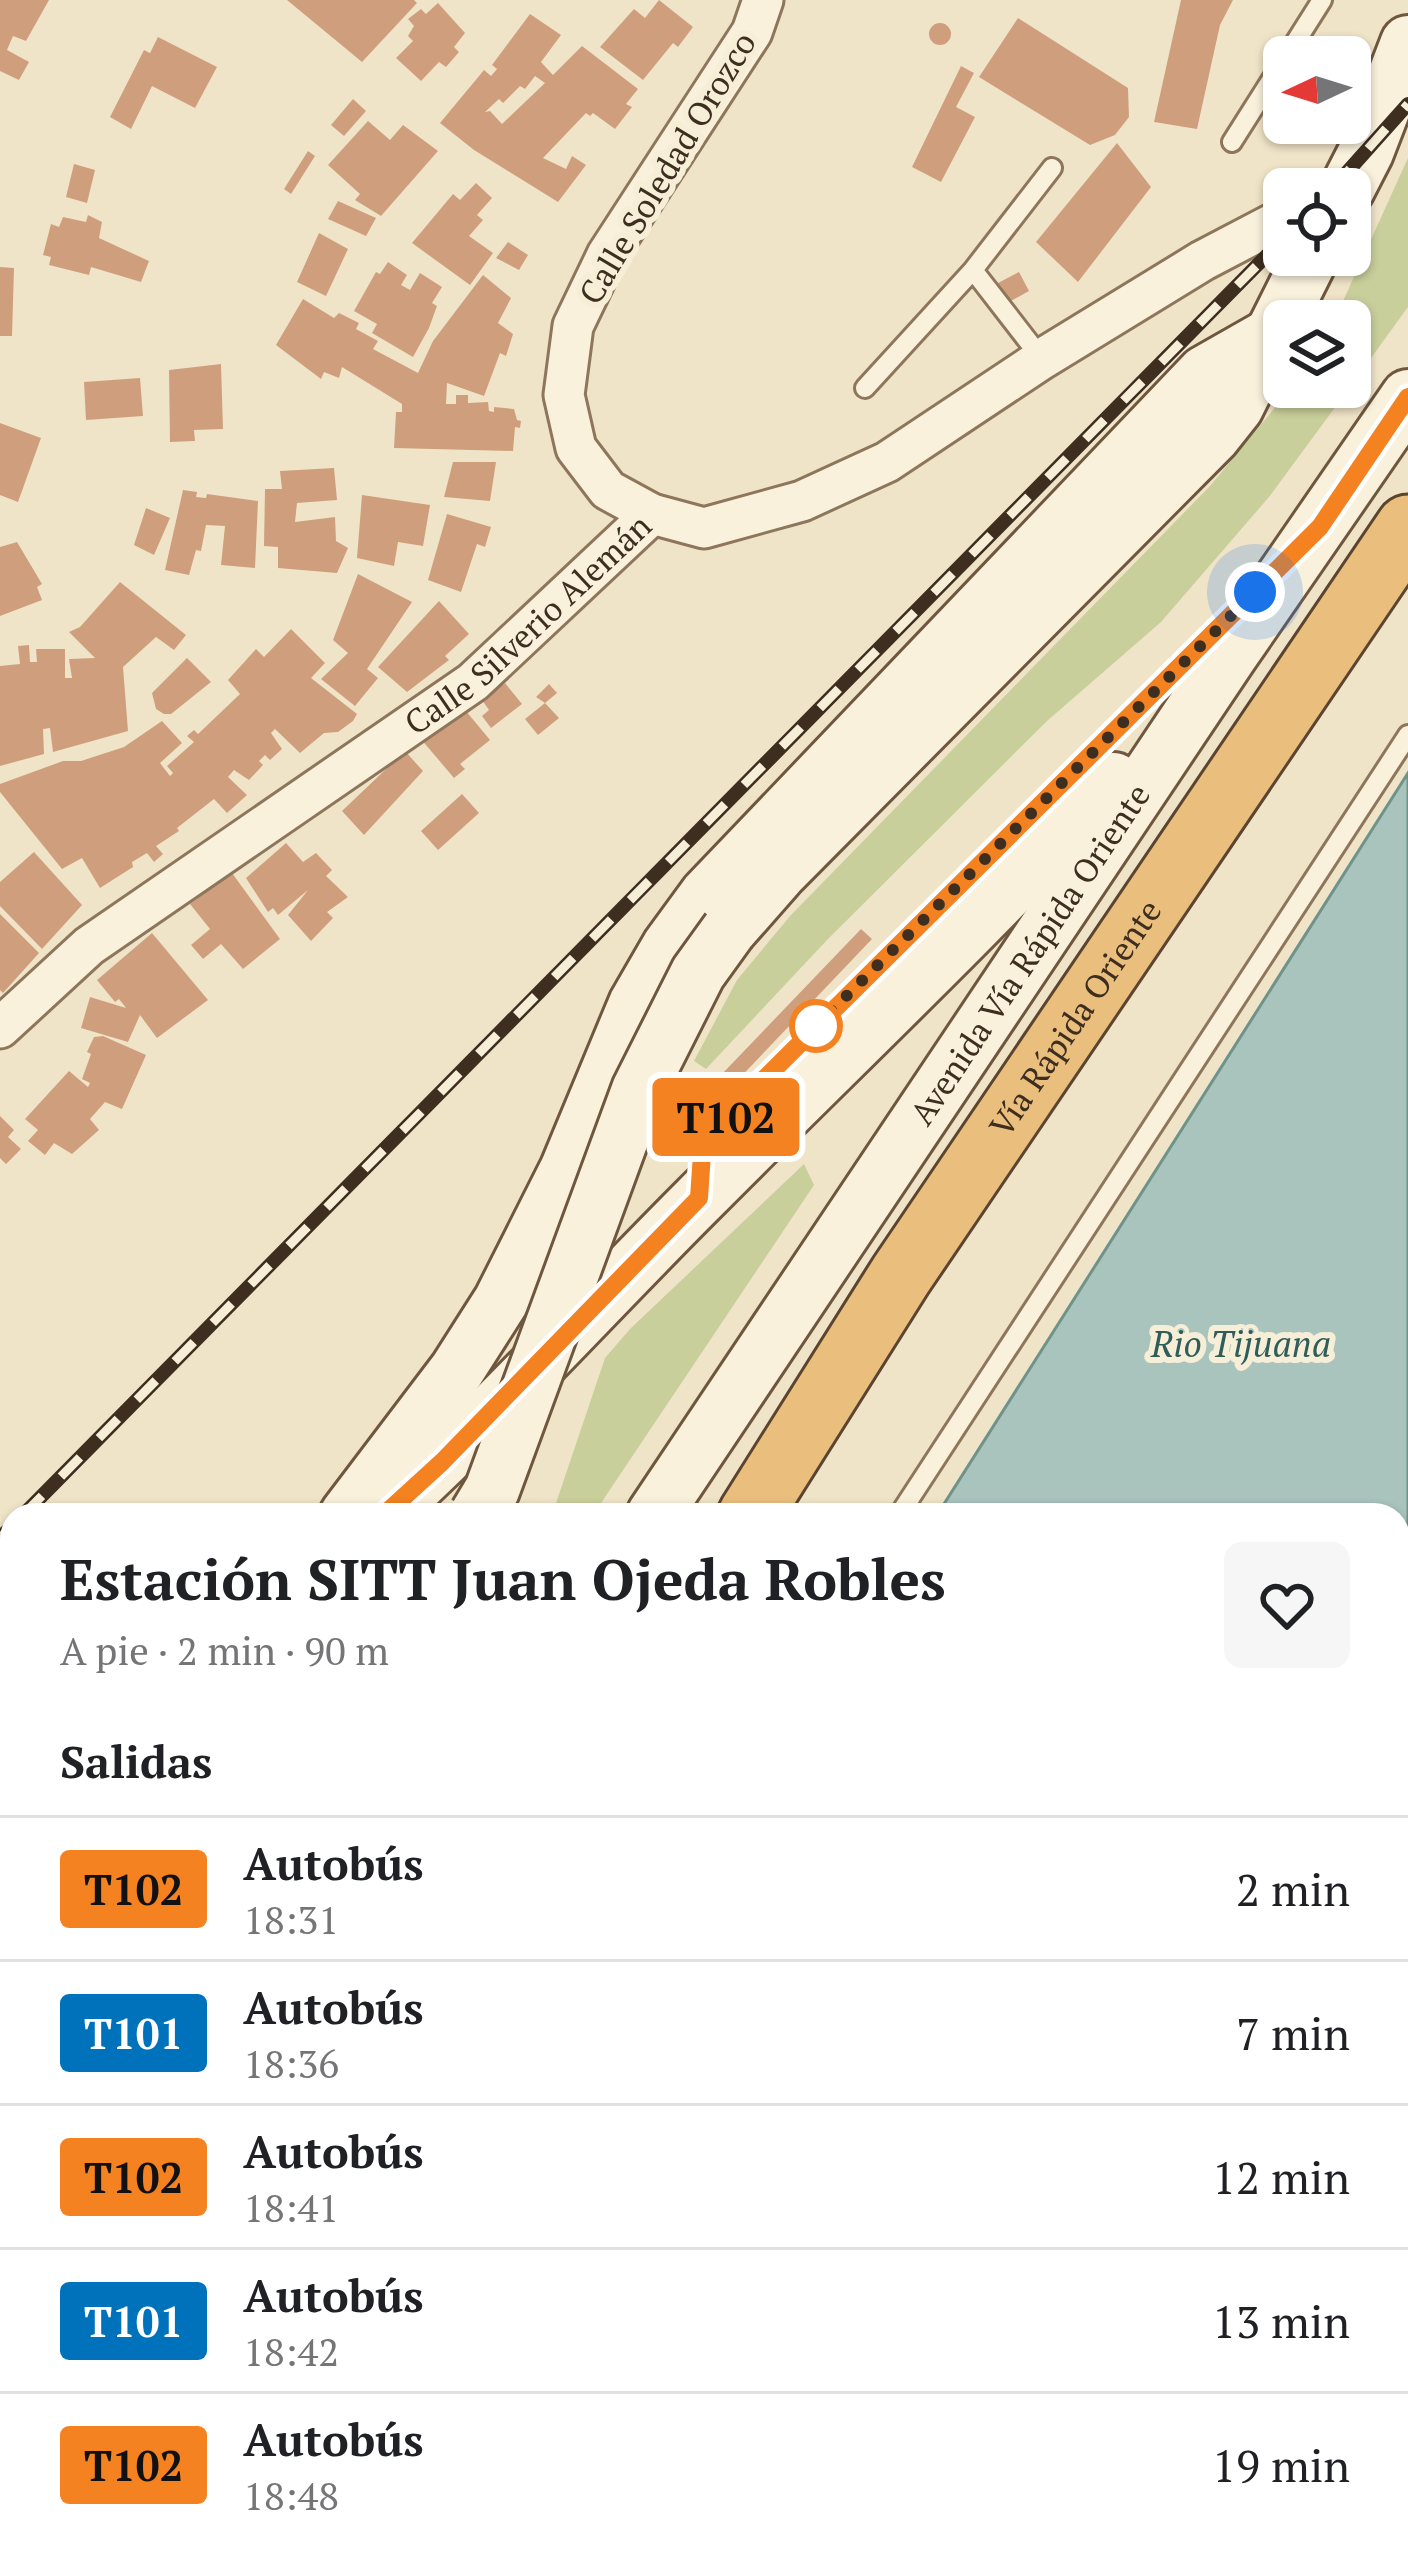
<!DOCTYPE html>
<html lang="es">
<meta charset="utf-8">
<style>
:root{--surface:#fff;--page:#f6f6f6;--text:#202124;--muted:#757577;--line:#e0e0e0}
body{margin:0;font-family:"PT Serif",serif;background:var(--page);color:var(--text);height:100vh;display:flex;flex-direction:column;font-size:45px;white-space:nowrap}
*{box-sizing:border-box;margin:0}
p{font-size:39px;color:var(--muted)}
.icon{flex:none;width:66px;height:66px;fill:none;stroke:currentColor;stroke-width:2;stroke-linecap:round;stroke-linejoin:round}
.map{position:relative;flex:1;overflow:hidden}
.side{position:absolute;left:0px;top:1503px;width:1410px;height:1059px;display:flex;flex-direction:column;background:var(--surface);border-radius:36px 36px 0 0;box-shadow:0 3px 9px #0004}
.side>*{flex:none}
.badge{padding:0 24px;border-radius:9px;font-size:42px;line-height:78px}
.needle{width:78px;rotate:266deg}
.tools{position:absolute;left:1263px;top:36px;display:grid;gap:24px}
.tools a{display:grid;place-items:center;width:108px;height:108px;border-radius:18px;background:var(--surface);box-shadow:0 3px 9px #0004;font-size:60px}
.you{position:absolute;width:60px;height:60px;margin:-30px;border:9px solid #fff;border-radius:50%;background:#1a73e8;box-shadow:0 0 0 18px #1a73e833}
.map>.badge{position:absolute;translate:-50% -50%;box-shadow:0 0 0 6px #fff}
h2{padding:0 60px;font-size:45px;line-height:108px}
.round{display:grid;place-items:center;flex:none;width:126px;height:126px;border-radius:18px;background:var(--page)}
.summary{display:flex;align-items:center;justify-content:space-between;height:204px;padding:0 60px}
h1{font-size:57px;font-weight:700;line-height:90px}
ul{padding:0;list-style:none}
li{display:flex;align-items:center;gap:36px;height:144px;padding:0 60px;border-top:3px solid var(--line)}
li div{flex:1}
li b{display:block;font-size:45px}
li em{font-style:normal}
li .badge{min-width:132px;font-weight:700;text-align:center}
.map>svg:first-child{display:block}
.green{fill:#c9cf9b}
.water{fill:#a9c4bc;stroke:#6f938a;stroke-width:3}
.building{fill:#cf9f7d;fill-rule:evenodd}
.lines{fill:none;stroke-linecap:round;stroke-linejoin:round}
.service-casing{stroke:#8d765c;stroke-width:24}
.minor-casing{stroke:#8d765c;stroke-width:45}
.secondary-casing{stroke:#6f573f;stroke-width:60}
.trunk-casing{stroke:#5b4430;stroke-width:69}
.service{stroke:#faf1dc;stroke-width:18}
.minor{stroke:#faf1dc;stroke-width:39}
.secondary{stroke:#faf1dc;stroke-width:54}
.trunk{stroke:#eabe7c;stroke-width:63}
.rail-casing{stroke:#3d2e20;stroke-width:14}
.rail{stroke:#f7eed8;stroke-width:9;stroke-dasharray:27;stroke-linecap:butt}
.secondary-bridge-casing{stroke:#6f573f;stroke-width:60;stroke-linecap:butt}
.secondary-bridge{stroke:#faf1dc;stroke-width:54}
.line-casing{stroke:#fff;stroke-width:27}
.line{stroke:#f58220;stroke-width:18}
.walk{stroke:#3d2e20;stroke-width:12;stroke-dasharray:0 21.6}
.stop-dot{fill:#fff;stroke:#f58220;stroke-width:6}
.labels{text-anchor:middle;stroke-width:12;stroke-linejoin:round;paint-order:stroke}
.street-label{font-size:33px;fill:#3d2e20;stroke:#f7eed8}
.water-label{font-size:36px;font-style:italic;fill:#2f5d5a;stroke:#f7eed8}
</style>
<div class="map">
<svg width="1408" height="2561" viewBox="0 0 1408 2561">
<rect width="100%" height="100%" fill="#f0e4c8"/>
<path class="green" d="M1408 158V307L1350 387V321H1334Z
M1292 387H1350L1269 497 1161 622 1047 721 828 939 706 1069 694 1061 737 980 790 916 1210 486Z
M804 1164 814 1185 593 1515H552L605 1358 630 1329Z
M12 2128V2417L0 2436V2140Z"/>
<path class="water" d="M1408 773V1927L1398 1943V1515H937Z
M281 2550H999L992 2561H274Z"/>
<path class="building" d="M0 0H49L26 41 13 36 7 50 29 62 19 80 0 71Z
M287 0H414L417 3 362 62Z
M659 0 693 27 678 47 673 43 643 80 600 47 634 9 645 18Z
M1181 0H1233L1220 25 1197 129 1154 122Z
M438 3 465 33 454 47 459 52 446 67 439 62 421 81 396 58 413 41 408 36 414 26 408 19 421 9 426 14Z
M530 14 561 35 541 62 553 75 582 46 638 89 626 104 632 107 615 129 593 113 590 116 586 113 543 158 566 169 572 156 586 165 558 202 474 150 440 123 484 70 491 76 497 69 492 65ZM535 76 545 83 502 124 490 111 485 112 499 99 503 103 520 86 525 89Z
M1018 18 1128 88 1129 117 1115 135 1090 145 979 77Z
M929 34a11 11 0 1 1 22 0a11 11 0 1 1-22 0Z
M158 37 217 67 195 108 152 86 131 129 110 117 144 50 150 53Z
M961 66 974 73 956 107 975 117 941 182 912 167Z
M353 99 366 111 344 136 331 125Z
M368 121 390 140 403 125 438 151 381 216 355 200 360 194 328 165Z
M1117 143 1151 187 1078 282 1036 242Z
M308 151 315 156 291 194 284 189Z
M74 164 95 170 87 203 66 197Z
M476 183 492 198 477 215 483 220 469 236 493 253 470 285 412 243 453 194 460 200Z
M338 201 376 218 366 236 328 219Z
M88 215 102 222 99 238 149 261 141 282 91 267 89 275 49 265 51 257 43 255 51 224 59 227 63 217 86 222Z
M319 233 348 249 326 296 297 282Z
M508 242 528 255 519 270 496 258Z
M388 262 407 275 401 285 410 290 420 273 442 287 432 303 437 306 429 328 413 357 372 333 377 324 354 311 376 272 380 274Z
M0 267 14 268 12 336H0Z
M1019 272 1029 291 1009 302 998 283Z
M483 275 511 298 498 323 513 334 506 356 500 353 484 396 447 383 446 404H456V395H468V403L488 402 489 411 494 412V407L514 409 517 420 521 421 520 428 515 427 513 451 394 448 396 412H402V404L342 367 339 378 324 372 321 379 276 345 303 299 334 318 339 313 359 323 356 329 378 341 373 349 418 373 433 341Z
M221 364 223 429 194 430 195 441 170 442 169 370Z
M140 378 143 416 86 420 84 382Z
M0 423 41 438 18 502 0 495Z
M453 462H496L490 501 444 497Z
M334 468 337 500 297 503 295 522 335 517 336 541 348 548 337 573 278 568V547L264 546 265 489H282L280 471Z
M183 490 197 492 196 497 206 498 207 494 258 501 255 568 221 565 225 526 206 525 201 551 196 550 189 575 165 570Z
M362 495 430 505 423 546 398 542 394 566 357 558Z
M146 508 170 518 154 555 134 545Z
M447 514 491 527 485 547 477 544 461 592 428 580Z
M17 542 42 584 37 587 42 600 0 616V547Z
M358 574 412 602 367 669 378 678 355 706 321 679 348 653 333 640Z
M120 582 186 635 174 650 156 637 123 667 128 731 53 752 50 728 43 729 44 754 0 766V666L20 664 18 646 29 645 30 662H37L36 649H65V678H72L69 659 95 658 69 632 80 627Z
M439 601 469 634 445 656 449 660 407 692 378 667Z
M291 629 325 663 311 678 357 714 353 721 338 732 324 733 300 753 275 729 271 733 282 749 270 760 265 755 259 761 263 765 249 780 234 770 228 777 247 795 227 813 214 799 177 828 179 831 156 846 163 854 154 862 147 853 132 862 133 867 100 888 82 858 62 869 0 792V784L63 761H81L124 747 162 721 182 743 160 763 170 776 173 773 167 766 194 742 187 736 194 730 198 734 240 694 228 680 256 649 264 657Z
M187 658 211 682 171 714H164L156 709 152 693Z
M505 683 522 704 491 728 482 716 489 710 482 700Z
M549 684 557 693 545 703 559 718 538 735 525 719 545 703 536 697Z
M461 705 490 740 460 764 465 769 454 778 420 738Z
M405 751 423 771 364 835 342 811Z
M462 794 479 813 438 850 421 831Z
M286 843 303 862 316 853 332 870 326 876 348 897 327 912 333 918 311 941 288 915 308 890 278 915 273 908 268 912 246 878Z
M34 852 82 905 42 949 0 906V882Z
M232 873 280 939 243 969 221 944 203 959 191 945 210 929 190 904Z
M0 914 39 953 3 993 0 990Z
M861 929 872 939 733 1085 721 1075Z
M152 933 208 1000 157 1038 140 1015 128 1042 81 1028 90 997 126 1008 119 999 115 1002 97 980Z
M103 1036 146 1055 122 1109 105 1102 90 1119 99 1130 72 1154 54 1143 45 1155 28 1141 38 1130 25 1119 69 1071 88 1087 90 1083 82 1079 91 1054 87 1052 94 1037Z
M0 1116 14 1130 8 1137 21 1149 6 1164 0 1158Z"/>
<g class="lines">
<defs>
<path id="service" d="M1286 57 1322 0
M1232 142 1284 60
M973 270 1042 359
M865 388 973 270 1052 168
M700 1180C702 1150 712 1132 732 1111L1223 624
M899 1515 1408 735
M1398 2060 1408 2045
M154 2561 158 2550
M217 2561 224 2550
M1078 2561 1085 2550"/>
<g id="minor">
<path d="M763 0 752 32 607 255 573 326 564 395 576 448 608 490 652 514 704 528 802 501 887 462 1042 359 1202 261 1284 218"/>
<path id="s1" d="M0 1028 89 946 473 682 652 514"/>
</g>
<g id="secondary">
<path d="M1347 189 1366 152 1408 43"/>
<path d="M729 930 781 871 1213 436 1236 407 1312 255"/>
<path d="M347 1515 457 1370 501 1301 567 1170 636 1004 669 947 707 895 1205 373 1270 336"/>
<path d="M384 1515C494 1415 593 1305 698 1200 837 1060 980 925 1114 780"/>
<path id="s2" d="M654 1515 1230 655 1408 397"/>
<path d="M0 1876 12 1865"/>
<path d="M0 2053 12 2041"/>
<path d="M1398 2499 1408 2485"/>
<path d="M0 2518 12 2499"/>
<path d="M1356 2561 1363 2550"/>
</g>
<g id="trunk">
<path id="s3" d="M750 1515 901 1275 1408 527"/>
<path d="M1398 2339 1408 2324"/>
<path d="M0 2554 12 2540"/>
<path d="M77 2561 84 2550"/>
<path d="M1252 2561 1259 2550"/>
</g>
</defs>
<use href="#service" class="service-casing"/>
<use href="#minor" class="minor-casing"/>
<use href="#secondary" class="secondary-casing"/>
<use href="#trunk" class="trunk-casing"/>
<use href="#service" class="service"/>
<use href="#minor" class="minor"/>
<use href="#secondary" class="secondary"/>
<use href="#trunk" class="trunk"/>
<defs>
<path id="rail" d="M1332 189 1408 104
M23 1515 1284 238
M0 1538 12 1526"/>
</defs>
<use href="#rail" class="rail-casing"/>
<use href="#rail" class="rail"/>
<defs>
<path id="secondary-bridge" d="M477 1515 492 1490 639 1090 698 973 729 930"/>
</defs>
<use href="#secondary-bridge" class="secondary-bridge-casing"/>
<use href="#secondary-bridge" class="secondary-bridge"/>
</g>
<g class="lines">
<defs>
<path id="line" d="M384 1515 442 1462 699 1198 702 1154 732 1111 1320 527 1408 397"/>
</defs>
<use href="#line" class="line-casing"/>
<use href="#line" class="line"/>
<path class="walk" d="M816 1026 1255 592"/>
</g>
<circle class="stop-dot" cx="816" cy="1026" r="24"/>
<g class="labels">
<g class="street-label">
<text transform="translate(667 168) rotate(-59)" y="12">Calle Soledad Orozco</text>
<text dy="12" stroke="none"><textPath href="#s1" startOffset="666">Calle Silverio Alemán</textPath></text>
<text dy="12" stroke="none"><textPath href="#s2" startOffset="675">Avenida Vía Rápida Oriente</textPath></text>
<text dy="12" stroke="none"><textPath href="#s3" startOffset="594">Vía Rápida Oriente</textPath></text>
</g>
<g class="water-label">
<text x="1241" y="1357">Rio Tijuana</text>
</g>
</g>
</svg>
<div class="tools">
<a><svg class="needle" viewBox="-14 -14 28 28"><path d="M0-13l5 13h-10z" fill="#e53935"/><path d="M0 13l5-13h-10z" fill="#757577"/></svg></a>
<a><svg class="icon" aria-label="locate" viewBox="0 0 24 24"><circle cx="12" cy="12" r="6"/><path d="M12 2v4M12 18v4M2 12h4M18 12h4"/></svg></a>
<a><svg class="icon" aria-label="layers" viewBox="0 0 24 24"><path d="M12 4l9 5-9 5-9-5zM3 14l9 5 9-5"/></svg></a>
</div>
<div class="you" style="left:1255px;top:592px"></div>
<b class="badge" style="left:726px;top:1117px;background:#f58220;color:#111">T102</b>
<section class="side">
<div class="summary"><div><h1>Estación SITT Juan Ojeda Robles</h1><p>A pie · 2 min · 90 m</p></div><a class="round"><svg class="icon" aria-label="heart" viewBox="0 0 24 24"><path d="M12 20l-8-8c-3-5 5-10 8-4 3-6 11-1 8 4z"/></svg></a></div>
<h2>Salidas</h2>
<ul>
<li><span class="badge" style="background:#f58220;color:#111">T102</span><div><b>Autobús</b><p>18:31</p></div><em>2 min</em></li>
<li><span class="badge" style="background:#0072bc;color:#fff">T101</span><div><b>Autobús</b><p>18:36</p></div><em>7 min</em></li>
<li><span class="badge" style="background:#f58220;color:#111">T102</span><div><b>Autobús</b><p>18:41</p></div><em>12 min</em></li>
<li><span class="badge" style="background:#0072bc;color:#fff">T101</span><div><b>Autobús</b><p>18:42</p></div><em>13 min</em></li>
<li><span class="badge" style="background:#f58220;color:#111">T102</span><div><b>Autobús</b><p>18:48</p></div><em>19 min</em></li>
</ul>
</section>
</div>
